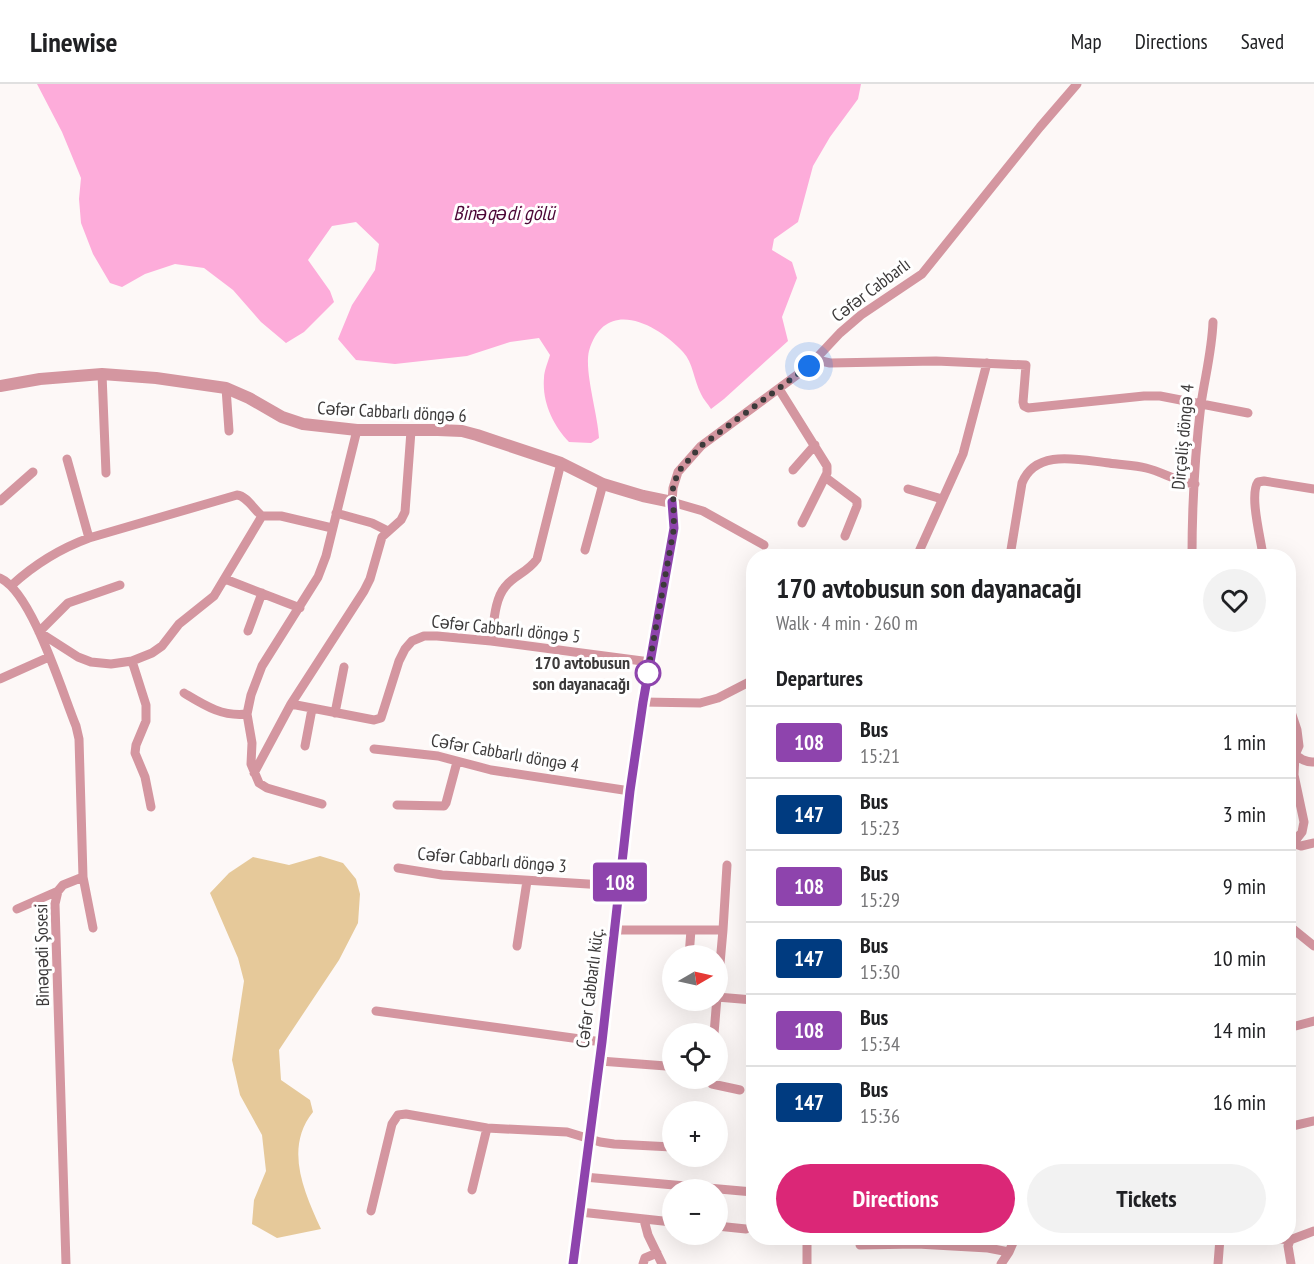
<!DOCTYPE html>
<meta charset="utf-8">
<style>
:root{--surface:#fff;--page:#f2f2f2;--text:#202124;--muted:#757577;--line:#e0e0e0;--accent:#db2777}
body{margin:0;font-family:"PT Sans Narrow",sans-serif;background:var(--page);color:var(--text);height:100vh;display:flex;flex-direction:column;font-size:22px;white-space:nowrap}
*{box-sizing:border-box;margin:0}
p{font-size:20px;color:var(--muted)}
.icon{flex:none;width:33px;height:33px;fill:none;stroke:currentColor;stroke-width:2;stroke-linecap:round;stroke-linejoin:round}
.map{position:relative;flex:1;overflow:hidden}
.sheet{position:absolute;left:746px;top:465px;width:550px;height:696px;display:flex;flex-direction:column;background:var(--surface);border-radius:24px;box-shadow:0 6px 24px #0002}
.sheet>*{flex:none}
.badge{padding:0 12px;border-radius:4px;font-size:21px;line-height:39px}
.needle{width:39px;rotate:81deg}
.fabs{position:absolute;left:662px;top:861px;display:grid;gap:12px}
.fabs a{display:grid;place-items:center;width:66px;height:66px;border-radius:50%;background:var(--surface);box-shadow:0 6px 24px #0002;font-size:30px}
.you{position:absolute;width:30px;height:30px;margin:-15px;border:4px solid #fff;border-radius:50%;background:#1a73e8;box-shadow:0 0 0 9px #1a73e833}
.map>.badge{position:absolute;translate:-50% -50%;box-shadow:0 0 0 3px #fff}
h2{padding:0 30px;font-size:22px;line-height:54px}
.round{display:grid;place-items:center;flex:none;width:63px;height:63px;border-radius:32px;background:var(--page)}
.headline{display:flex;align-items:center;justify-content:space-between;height:102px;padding:0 30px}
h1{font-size:28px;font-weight:700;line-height:45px}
.action{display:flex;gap:12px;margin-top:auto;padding:12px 30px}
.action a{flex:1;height:69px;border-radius:36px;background:var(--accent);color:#fff;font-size:24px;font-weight:700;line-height:69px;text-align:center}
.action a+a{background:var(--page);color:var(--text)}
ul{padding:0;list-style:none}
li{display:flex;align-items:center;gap:18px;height:72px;padding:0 30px;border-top:2px solid var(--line)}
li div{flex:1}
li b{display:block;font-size:22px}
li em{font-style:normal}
li .badge{min-width:66px;font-weight:700;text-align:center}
header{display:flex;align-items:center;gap:36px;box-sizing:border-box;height:84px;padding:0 30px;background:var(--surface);border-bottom:2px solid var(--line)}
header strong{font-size:28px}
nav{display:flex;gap:33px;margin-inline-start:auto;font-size:21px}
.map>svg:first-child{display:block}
.green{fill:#e6c99a}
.water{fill:#fdacda}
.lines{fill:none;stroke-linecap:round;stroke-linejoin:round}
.minor{stroke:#d496a0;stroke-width:9}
.tertiary{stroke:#d496a0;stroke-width:12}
.line-casing{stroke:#fff;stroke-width:14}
.line{stroke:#8e44ad;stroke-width:9}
.walk{stroke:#3c3a3a;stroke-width:6;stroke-dasharray:0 10.8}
.stop-dot{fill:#fff;stroke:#8e44ad;stroke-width:3}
.labels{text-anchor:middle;stroke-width:6;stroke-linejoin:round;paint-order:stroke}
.street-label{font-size:18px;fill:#3c3a3a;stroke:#fff}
.stop-label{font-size:18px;font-weight:bold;fill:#3c3a3a;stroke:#fff;text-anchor:end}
.water-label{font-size:20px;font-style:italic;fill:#4d0737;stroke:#fff}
</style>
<header>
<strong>Linewise</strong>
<nav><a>Map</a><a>Directions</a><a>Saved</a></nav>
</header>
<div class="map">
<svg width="1314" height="1180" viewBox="0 0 1314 1180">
<rect width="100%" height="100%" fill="#fdf8f7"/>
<path class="green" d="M320 772 343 779 356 795 360 810 358 839 339 876 279 966 281 996 310 1016 313 1028C284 1064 304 1108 321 1145L277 1154 252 1140 254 1116 266 1087 262 1051 240 1011 232 976 244 897 238 874 210 809 229 789 253 773 289 781Z"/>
<path class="water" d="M37 0H861L858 15 830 53 813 82 798 138 774 155 772 166 792 178 797 194 782 233 788 257 724 315 711 325C708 320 703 315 701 310 694 297 693 278 683 268 656 239 605 213 589 267 584 287 598 331 599 354L591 359 569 358C553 341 542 318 544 294 544 287 548 278 550 271L539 254 510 258 467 272 395 280 356 276 338 255 352 221 375 186 379 160 356 138 332 142 308 176 330 207 334 218 304 248 286 259 261 238 233 206 204 184 175 180 145 190 122 203 110 199 93 170 81 139 79 115 81 94 62 48Z"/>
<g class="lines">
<path class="minor" d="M817 276 830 279 936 277 1026 281 1023 318 1024 322 1028 324 1144 312H1160L1248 329
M102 290 106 389
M226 304 229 347
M779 305 827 382V389L802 439
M411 347 405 428 401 436 382 453 370 495 364 507 291 620 374 636 381 634 399 577 405 565 412 557 424 552H437L491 557 650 578
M67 375 89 454
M793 386 815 361
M825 393 857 417V422L845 452
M908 405 942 415
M0 417 33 388
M336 429 372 439 388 447
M764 461 703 427 672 418 673 404 678 388 701 362 809 282 840 249 861 231 922 190 1040 43 1077 0
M585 466 603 400
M917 472 963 370 987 279
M1010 472 1022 399C1036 364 1080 376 1109 379 1121 381 1134 381 1146 384 1163 388 1177 398 1195 400
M1192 472C1192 422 1195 370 1201 320 1205 293 1212 266 1213 238
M1263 472C1261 455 1249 411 1258 398L1264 397 1314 405
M0 494C32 508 62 608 76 642L79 655 83 793 63 801 58 807 55 820 66 1180
M225 495 300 524
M12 501C35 480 59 465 89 454L237 411C247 412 254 426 262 432
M120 501 68 519 39 548 78 573 91 578 111 580 132 577 152 569 162 562 179 540 214 512 262 432H281L332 444
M248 547 262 509
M491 557C494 541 494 516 505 503 514 491 527 489 537 475L561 379
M132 577 146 621V637L136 661 135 669 145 693 151 723
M0 595 49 573
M184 609C204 621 222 633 247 630
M643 618 700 619 718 614 753 596
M1288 619 1297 646 1299 662 1295 671 1294 691 1304 738 1302 748 1288 766
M335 629 344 583
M305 662 312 625
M374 665 438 672 491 686 630 707
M1288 666C1297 671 1303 679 1314 678
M254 689 291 620
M322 720 267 704 259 699 251 680 252 659 247 630 251 611 262 582 318 493 326 472 357 346
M397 721 444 722 446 719 457 678
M1295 760 1301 762 1314 759
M398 784 442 791 620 802
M83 793 93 844
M17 825 58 807
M1288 841 1314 862
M615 846H723L717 913 753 916
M723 846 727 781
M517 862 527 797
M689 872 691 846
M376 927 602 958
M1288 944 1314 937
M714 950 717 913
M600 977 666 982
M710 994 712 1000 740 1006
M1288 1043 1314 1037
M584 1093 753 1108
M472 1106 487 1044
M371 1127 392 1040 398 1031 406 1030 487 1044 567 1048 600 1058 614 1060 672 1063
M580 1128 672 1138
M644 1136 648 1151 662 1180
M717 1142 746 1145
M807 1154V1180
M1272 1154 1290 1156
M860 1161 917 1160 988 1164 1009 1168
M643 1180 645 1174 657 1169
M1001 1180 1009 1168 1015 1154
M1218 1180 1220 1154
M1291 1180 1288 1162 1290 1156 1314 1147"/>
<path class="tertiary" d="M0 302 40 295 102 290 156 294 226 304 249 314 282 333 303 340 357 346H438L462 347 477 351 561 379 603 400 643 412 672 418 674 444 643 618 630 707 602 958 573 1180"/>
</g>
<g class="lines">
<defs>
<path id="line" d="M573 1180 602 958 630 707 643 618 674 444 672 418"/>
</defs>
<use href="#line" class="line-casing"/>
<use href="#line" class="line"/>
<path class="walk" d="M648 589 646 598 674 444 673 404 678 388 701 362 809 282"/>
</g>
<circle class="stop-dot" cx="648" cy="589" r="12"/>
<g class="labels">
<g class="street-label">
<text transform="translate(871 206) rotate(-37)" y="6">Cəfər Cabbarlı</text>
<text transform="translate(392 328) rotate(3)" y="6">Cəfər Cabbarlı döngə 6</text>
<text transform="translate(1183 353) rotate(-85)" y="6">Dirçəliş döngə 4</text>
<text transform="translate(506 545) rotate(6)" y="6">Cəfər Cabbarlı döngə 5</text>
<text transform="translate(505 669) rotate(10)" y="6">Cəfər Cabbarlı döngə 4</text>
<text transform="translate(492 776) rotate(5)" y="6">Cəfər Cabbarlı döngə 3</text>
<text transform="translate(42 871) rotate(-91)" y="6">Binəqədi Şosesi</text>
<text transform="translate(590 904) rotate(-83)" y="6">Cəfər Cabbarlı küç.</text>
</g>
<g class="stop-label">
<text x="630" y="585">170 avtobusun<tspan x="630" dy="21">son dayanacağı</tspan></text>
</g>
<g class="water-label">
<text x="504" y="136">Binəqədi gölü</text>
</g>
</g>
</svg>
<div class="fabs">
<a><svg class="needle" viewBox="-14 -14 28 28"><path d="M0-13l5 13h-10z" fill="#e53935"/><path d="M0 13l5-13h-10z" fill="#757577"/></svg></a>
<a><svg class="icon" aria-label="locate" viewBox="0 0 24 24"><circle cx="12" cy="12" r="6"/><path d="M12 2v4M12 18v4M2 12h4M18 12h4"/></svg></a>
<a>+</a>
<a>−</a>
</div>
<div class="you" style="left:809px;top:282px"></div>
<b class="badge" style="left:620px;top:798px;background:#8e44ad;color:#fff">108</b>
<section class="sheet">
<div class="headline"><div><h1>170 avtobusun son dayanacağı</h1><p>Walk · 4 min · 260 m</p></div><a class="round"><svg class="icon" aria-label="heart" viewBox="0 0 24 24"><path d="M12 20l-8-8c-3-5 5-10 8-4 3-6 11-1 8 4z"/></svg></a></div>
<h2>Departures</h2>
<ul>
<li><span class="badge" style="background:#8e44ad;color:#fff">108</span><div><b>Bus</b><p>15:21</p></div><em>1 min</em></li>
<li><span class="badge" style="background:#003b80;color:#fff">147</span><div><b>Bus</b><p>15:23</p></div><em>3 min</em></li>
<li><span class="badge" style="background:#8e44ad;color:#fff">108</span><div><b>Bus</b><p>15:29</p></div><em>9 min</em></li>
<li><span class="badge" style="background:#003b80;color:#fff">147</span><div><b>Bus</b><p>15:30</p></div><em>10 min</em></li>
<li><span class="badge" style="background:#8e44ad;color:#fff">108</span><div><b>Bus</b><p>15:34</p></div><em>14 min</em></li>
<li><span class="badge" style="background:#003b80;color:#fff">147</span><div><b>Bus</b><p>15:36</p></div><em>16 min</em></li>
</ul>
<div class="action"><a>Directions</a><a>Tickets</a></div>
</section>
</div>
